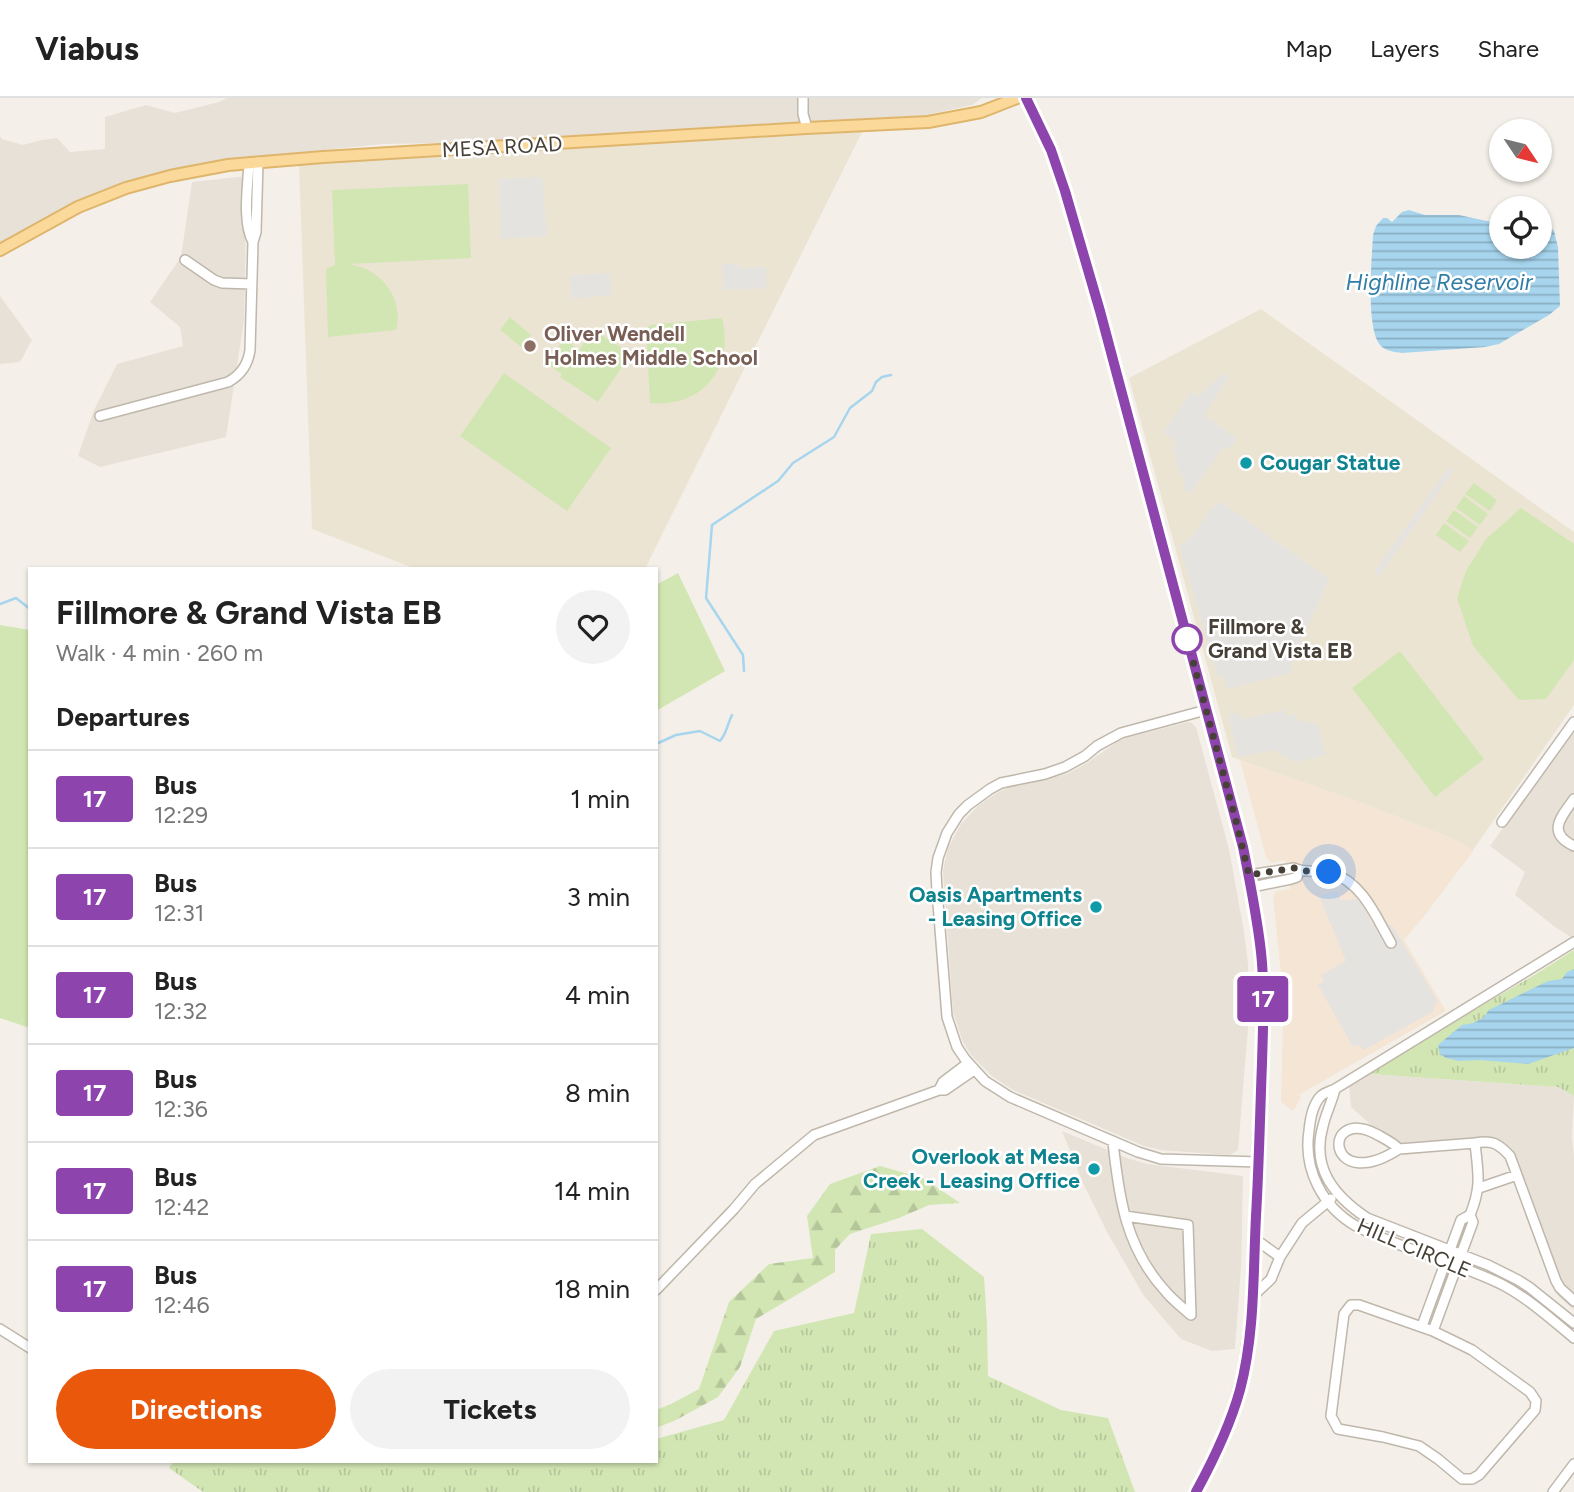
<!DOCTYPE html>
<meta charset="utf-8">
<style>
:root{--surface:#fff;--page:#f2f2f2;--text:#222;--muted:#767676;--line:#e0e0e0;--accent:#ea580c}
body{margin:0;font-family:Figtree,sans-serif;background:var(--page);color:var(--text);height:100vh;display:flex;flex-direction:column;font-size:26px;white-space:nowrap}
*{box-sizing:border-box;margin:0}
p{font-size:23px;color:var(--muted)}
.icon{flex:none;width:38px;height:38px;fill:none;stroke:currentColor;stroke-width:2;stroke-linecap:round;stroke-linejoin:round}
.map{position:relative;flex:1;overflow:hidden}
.sheet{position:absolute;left:28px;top:469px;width:630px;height:896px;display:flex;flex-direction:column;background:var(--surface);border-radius:0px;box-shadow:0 2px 5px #0004}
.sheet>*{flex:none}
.badge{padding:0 14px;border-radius:5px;font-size:24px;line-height:46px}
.needle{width:46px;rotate:125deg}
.buttons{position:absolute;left:1489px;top:21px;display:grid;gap:14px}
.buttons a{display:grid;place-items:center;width:63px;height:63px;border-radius:50%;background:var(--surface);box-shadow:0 2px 5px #0004;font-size:35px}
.you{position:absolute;width:35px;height:35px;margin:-18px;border:5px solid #fff;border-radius:50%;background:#1a73e8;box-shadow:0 0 0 10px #1a73e833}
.map>.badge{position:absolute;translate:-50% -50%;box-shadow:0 0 0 4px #fff}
h2{padding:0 28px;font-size:26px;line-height:63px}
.round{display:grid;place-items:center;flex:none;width:74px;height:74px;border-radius:37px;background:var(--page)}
.overview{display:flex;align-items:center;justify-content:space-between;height:119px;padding:0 28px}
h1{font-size:33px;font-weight:700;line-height:52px}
.button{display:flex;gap:14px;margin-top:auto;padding:14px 28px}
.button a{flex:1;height:80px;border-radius:42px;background:var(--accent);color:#fff;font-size:28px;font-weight:700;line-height:80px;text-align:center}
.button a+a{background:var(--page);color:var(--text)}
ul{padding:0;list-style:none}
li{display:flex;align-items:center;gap:21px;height:98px;padding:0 28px;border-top:2px solid var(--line)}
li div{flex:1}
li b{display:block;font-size:26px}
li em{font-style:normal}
li .badge{min-width:77px;font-weight:700;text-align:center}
header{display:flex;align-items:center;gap:42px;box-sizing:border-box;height:98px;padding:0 35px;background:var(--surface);border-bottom:2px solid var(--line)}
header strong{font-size:33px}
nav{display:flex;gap:38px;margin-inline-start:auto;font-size:24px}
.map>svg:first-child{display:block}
.residential{fill:#e7e1d7}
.commercial{fill:#f4e5d5}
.education{fill:#ece4d3}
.grass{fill:url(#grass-tufts)}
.forest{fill:url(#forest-firs)}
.park{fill:#d2e6b3}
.parking{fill:#e5e3e0}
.water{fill:url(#water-rules)}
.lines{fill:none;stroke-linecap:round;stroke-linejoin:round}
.stream{stroke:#a7d5ee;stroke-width:2.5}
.minor-casing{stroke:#bfb7ab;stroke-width:12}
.major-casing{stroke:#dfb56b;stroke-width:14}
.minor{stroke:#fff;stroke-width:9}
.major{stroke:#fad99b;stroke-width:10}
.line-casing{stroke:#fff;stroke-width:16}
.line{stroke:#8e44ad;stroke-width:10}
.walk{stroke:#474037;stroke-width:7;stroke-dasharray:0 12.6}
.education-dot{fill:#8d6e63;stroke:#fff;stroke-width:2.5}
.culture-dot{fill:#0f9aa8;stroke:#fff;stroke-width:2.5}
.stop-dot{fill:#fff;stroke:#8e44ad;stroke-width:3.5}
.labels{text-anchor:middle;stroke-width:5;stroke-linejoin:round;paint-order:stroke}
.street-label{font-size:21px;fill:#474037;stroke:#fff}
.education-label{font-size:21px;font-weight:bold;fill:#785e54;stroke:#fff;text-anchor:start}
.culture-label{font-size:21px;font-weight:bold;fill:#0d838f;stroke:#fff;text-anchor:end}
.stop-label{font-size:21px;font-weight:bold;fill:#474037;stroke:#fff;text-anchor:start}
.water-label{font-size:23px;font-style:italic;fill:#327da7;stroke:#fff}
</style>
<header>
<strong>Viabus</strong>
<nav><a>Map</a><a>Layers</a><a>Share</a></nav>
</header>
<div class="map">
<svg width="1574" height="1394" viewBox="0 0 1574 1394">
<defs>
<pattern id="grass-tufts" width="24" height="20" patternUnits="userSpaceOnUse" patternTransform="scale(1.75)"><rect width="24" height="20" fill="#d2e6b3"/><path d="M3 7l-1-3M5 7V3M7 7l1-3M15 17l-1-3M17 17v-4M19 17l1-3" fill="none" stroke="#b6c69b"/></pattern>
<pattern id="forest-firs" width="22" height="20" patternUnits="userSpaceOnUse" patternTransform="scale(1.75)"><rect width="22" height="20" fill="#d2e6b3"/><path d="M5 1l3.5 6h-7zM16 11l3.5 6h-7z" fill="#b6c69b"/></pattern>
<pattern id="water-rules" width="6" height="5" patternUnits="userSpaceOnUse" patternTransform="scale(1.75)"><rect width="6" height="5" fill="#a7d5ee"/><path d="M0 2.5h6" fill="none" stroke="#8aaec2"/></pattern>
</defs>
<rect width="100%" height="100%" fill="#f4f0e9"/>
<path class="residential" d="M227 0H982L972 7 926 17 501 44 383 46 265 58 196 67 164 74 103 93 66 110 0 146V38L2 41 23 47 42 42 57 40 70 54 105 51V19L146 7 175 15 219 4Z
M247 78 244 222 226 339 100 369 78 358 94 312 117 266 183 248 180 229 150 204 181 159 192 84Z
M0 198 32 242 20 264 0 266Z
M1190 624 1196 629 1229 751 1244 834 1248 866 1249 918 1238 1052 1230 1057 1160 1052 1144 1048 1013 992 993 979 971 957 963 944 953 914 943 773 948 750 961 726 979 707 1000 693 1010 689 1067 676 1087 665 1117 644 1126 640 1184 625Z
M1574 632V841L1555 829 1515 797 1525 774 1490 748Z
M1367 975 1383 977 1558 989 1574 998 1572 1039 1574 1059V1212L1559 1199 1551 1185 1518 1089 1507 1063 1502 1055 1493 1050 1482 1048 1405 1057 1351 1009 1349 987Z
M1062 1033 1127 1060 1147 1066 1243 1078 1241 1168 1235 1251 1212 1253 1181 1241 1144 1198 1107 1134 1083 1085Z"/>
<path class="commercial" d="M1240 662 1365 706 1456 742 1474 752 1425 817 1404 842 1446 913 1300 996 1301 1000 1293 1013 1281 1004 1283 921 1281 875 1273 799 1276 793 1290 791 1285 762 1271 765 1266 759Z"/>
<path class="education" d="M862 34 645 471H416L312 431 299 66Z
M1261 211 1574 434V607L1473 752 1456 742 1365 706 1232 659 1129 280Z"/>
<path class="grass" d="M1574 852V998L1558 989 1383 977 1367 975 1536 876Z
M922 1131 984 1179 987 1225 988 1278 1061 1312 1108 1320 1135 1394H203L169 1370 174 1363H656V1341L724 1322 774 1233 854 1215 871 1136Z"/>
<path class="forest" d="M880 1068 923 1080 960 1105 929 1107 899 1120 850 1136 835 1152V1174L756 1221 740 1269 718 1299 676 1322 656 1330V1312L671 1306 699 1291 729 1204 769 1166 813 1160 807 1118 830 1086Z"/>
<path class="park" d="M468 86 471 160 350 166C354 167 361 169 366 171 389 182 403 207 396 232L328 239 326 171 335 167 332 92Z
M510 219 531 237 521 249 500 232Z
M722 220C735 270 702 310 650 305L646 232 650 227Z
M593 231 631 256 598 304 560 279 562 276 547 266 564 240 579 252Z
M504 275 611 350 567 413 460 338Z
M1474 385 1497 402 1490 413 1465 396Z
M1464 398 1488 416 1480 427 1456 410Z
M1521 410 1574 446V562L1546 601 1519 602 1473 548 1457 500 1466 473 1486 441Z
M1454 412 1478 429 1470 440 1446 423Z
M1444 425 1469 443 1460 454 1436 437Z
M678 475 725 573 656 613V487Z
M0 527 30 532V930L0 920Z
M1400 553 1484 661 1435 699 1352 590Z"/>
<path class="parking" d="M542 79 547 138 501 141 499 81Z
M722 166H738L739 170 766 169 767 190 723 192Z
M610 175 611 197 571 201 570 177Z
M1223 276 1229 278 1204 317 1237 341 1232 348 1221 352 1191 395 1182 390 1185 383 1175 364 1178 358 1173 354 1176 343 1163 335 1191 294 1197 298Z
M1449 369 1454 372 1379 478 1374 474Z
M1221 404 1329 481 1296 554 1291 568 1293 574 1227 591 1223 578 1218 579 1179 447 1185 445 1197 432 1211 410Z
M1284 612 1286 618 1295 616 1298 622 1317 626 1326 657 1295 664 1273 652 1238 659 1228 616 1235 615 1245 621Z
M1337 793 1341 802 1358 801 1363 806 1372 827H1392L1438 904 1434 907V913L1364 952 1359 947 1353 949 1318 887 1324 883 1321 877 1346 863 1319 798Z"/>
<path class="water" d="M1409 112 1425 117H1459L1501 126 1502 149H1540V126H1548L1554 133 1558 149 1560 208 1549 217 1499 246 1485 249 1402 255C1395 254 1386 253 1381 248 1365 232 1372 159 1373 137L1376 128 1383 120H1387L1392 124 1402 114Z
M1574 871V950L1528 966 1479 962 1459 963 1446 960 1440 956 1438 947 1462 927 1473 925 1483 920 1489 912 1548 883 1562 881 1567 874Z"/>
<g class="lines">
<path class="stream" d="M0 506 16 500 30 511
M744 573 743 557 706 500 712 427 778 383 793 365 834 339 850 310 872 293 876 284 882 279 891 277
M656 646 676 637 700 633 720 643C727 635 727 627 732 617"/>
<defs>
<path id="minor" d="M803 0V16L807 30
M249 65C248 87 242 124 253 144
M185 162 214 182 222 185 252 186
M100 318 228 284C241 277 248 267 250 252L253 144 256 134 258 64
M1206 612 1121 635 1097 648 1085 658 1065 669 1045 676 1001 685 990 691 968 707 959 716 947 735 938 760 936 774 937 793 947 919 957 949 965 961 985 983 1010 999 1138 1054 1161 1061 1259 1064
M1574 701C1561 719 1546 735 1574 748
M1502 724 1574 624
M1249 777 1294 770C1305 776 1320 771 1332 775 1363 785 1376 819 1391 845
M1252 789 1291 781 1297 779 1299 773
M1574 844 1335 991C1331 993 1324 995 1321 998 1313 1006 1310 1022 1309 1033 1303 1072 1323 1109 1356 1128 1373 1137 1392 1144 1411 1151 1441 1162 1472 1172 1501 1186 1528 1200 1551 1221 1574 1240
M1335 991C1332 1004 1326 1015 1323 1028 1311 1070 1334 1098 1367 1120L1488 1167 1518 1182 1529 1189 1574 1225
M939 992 943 984 968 965
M1113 1044C1119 1101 1126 1151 1167 1195 1174 1203 1183 1210 1191 1217L1188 1127 1125 1118
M1399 1051C1326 1098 1321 1008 1376 1036 1385 1041 1392 1044 1399 1051L1475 1045
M1479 1090 1517 1077
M1255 1141 1280 1159
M656 1192 734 1111 755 1086 814 1037 939 992H945L974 972
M1253 1198 1271 1181 1280 1159 1302 1125 1331 1101
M1351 1207H1359L1433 1233 1472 1252 1530 1294 1536 1303 1535 1312 1479 1377 1472 1381H1462L1438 1361 1419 1348 1383 1339 1338 1331 1331 1318 1344 1216Z
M1422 1228 1461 1122 1470 1117
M0 1231 30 1250
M1433 1233 1473 1124 1470 1117C1482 1088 1478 1075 1475 1045 1492 1042 1498 1045 1510 1058L1556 1183 1560 1190 1574 1203
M1553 1394 1574 1366"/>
<path id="major" d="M1026 0 1051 52 1065 93 1100 213 1243 749 1255 811 1261 856 1264 904 1252 1214 1244 1274 1233 1313 1220 1348 1196 1394
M0 152 78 109 126 90 170 78 228 67 323 59 807 30 928 24 981 14 1017 0"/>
</defs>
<use href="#minor" class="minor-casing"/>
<use href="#major" class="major-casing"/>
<use href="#minor" class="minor"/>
<use href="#major" class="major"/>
</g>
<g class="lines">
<defs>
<path id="line" d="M1026 0 1051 52 1065 93 1100 213 1243 749C1250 784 1257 818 1261 854 1265 891 1263 928 1262 965 1260 1016 1259 1067 1256 1118 1253 1176 1255 1235 1240 1292 1230 1328 1214 1361 1196 1394"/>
</defs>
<use href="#line" class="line-casing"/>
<use href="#line" class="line"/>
<path class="walk" d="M1187 541 1236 723 1249 777 1294 770C1304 775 1317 772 1329 774"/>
</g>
<circle class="education-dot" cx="530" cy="248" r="7"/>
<g class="culture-dot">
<circle cx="1246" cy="365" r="7"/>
<circle cx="1096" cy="809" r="7"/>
<circle cx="1094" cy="1071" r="7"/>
</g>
<circle class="stop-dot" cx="1187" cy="541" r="14"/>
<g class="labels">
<g class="street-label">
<text transform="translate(502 49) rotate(-3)" y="7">MESA ROAD</text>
<text transform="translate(1414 1150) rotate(23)" y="7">HILL CIRCLE</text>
</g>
<g class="education-label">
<text x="544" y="243">Oliver Wendell<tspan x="544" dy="24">Holmes Middle School</tspan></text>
</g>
<g class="culture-label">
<text x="1260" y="372" text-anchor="start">Cougar Statue</text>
<text x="1082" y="804">Oasis Apartments<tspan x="1082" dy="24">- Leasing Office</tspan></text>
<text x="1080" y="1066">Overlook at Mesa<tspan x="1080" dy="24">Creek - Leasing Office</tspan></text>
</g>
<g class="stop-label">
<text x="1208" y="536">Fillmore &amp;<tspan x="1208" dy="24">Grand Vista EB</tspan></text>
</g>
<g class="water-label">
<text x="1439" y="192">Highline Reservoir</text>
</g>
</g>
</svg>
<div class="buttons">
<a><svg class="needle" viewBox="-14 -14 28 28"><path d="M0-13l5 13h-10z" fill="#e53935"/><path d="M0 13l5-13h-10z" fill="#767676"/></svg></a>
<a><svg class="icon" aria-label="locate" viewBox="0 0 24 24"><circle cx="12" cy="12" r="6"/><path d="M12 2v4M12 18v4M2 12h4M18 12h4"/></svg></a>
</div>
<div class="you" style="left:1329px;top:774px"></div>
<b class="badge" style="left:1263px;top:901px;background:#8e44ad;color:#fff">17</b>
<section class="sheet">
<div class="overview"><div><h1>Fillmore &amp; Grand Vista EB</h1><p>Walk · 4 min · 260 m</p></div><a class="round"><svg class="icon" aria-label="heart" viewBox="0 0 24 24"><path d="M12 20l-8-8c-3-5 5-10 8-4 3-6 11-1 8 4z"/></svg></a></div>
<h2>Departures</h2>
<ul>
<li><span class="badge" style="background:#8e44ad;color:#fff">17</span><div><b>Bus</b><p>12:29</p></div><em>1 min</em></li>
<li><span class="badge" style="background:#8e44ad;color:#fff">17</span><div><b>Bus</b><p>12:31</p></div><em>3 min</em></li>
<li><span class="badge" style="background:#8e44ad;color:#fff">17</span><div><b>Bus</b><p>12:32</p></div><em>4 min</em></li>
<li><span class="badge" style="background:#8e44ad;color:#fff">17</span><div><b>Bus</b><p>12:36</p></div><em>8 min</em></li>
<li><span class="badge" style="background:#8e44ad;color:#fff">17</span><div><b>Bus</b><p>12:42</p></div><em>14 min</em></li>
<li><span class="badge" style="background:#8e44ad;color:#fff">17</span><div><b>Bus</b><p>12:46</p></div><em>18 min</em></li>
</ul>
<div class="button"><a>Directions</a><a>Tickets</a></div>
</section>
</div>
